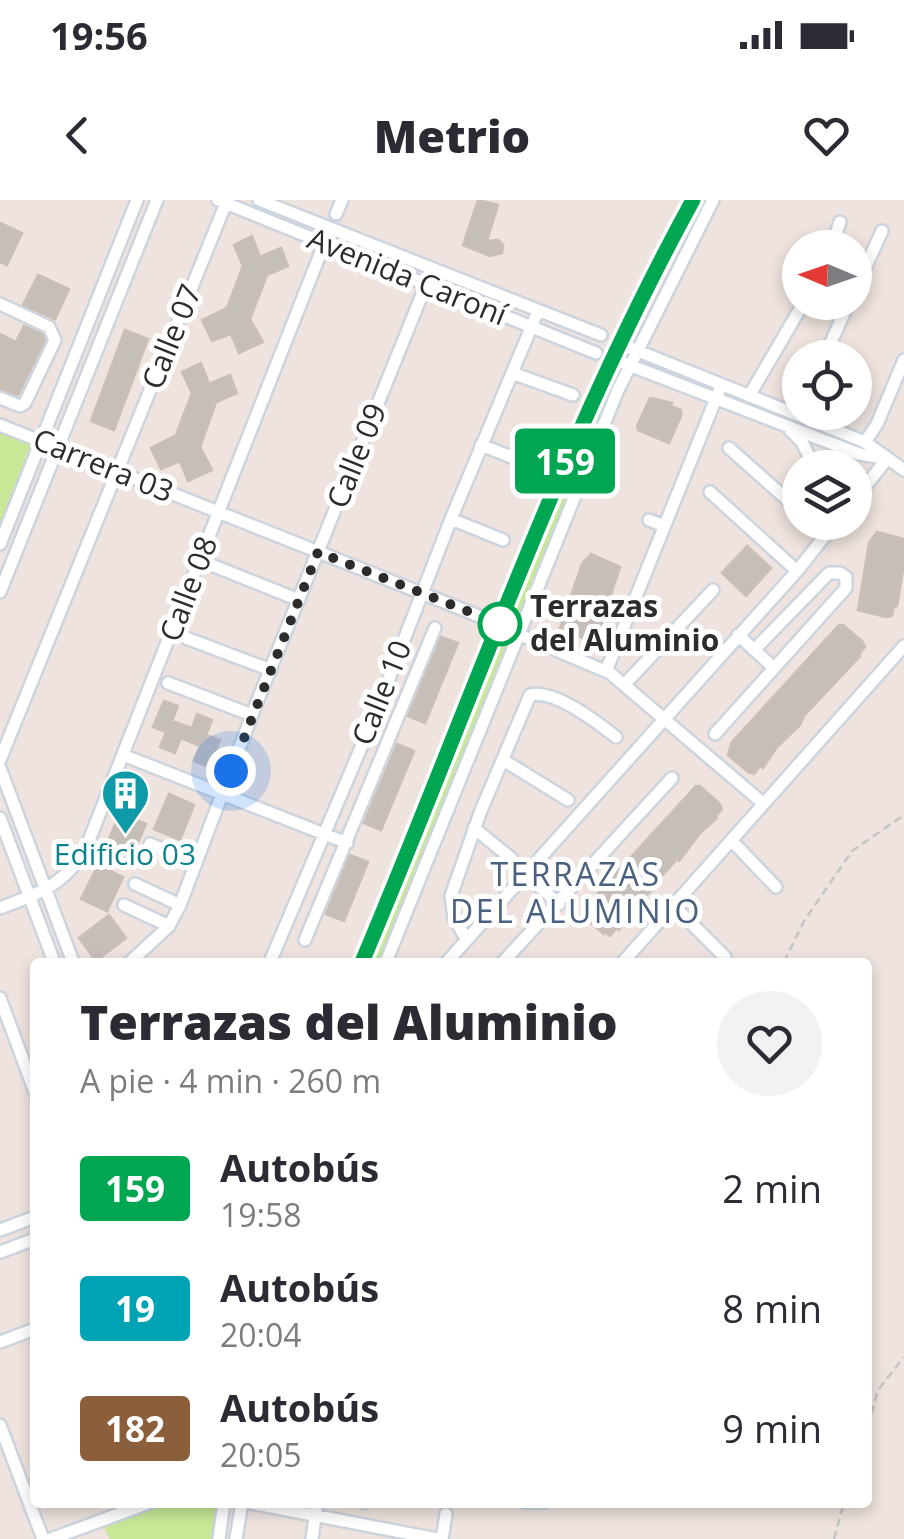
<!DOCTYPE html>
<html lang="es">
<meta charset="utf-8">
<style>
:root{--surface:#fff;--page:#f2f2f3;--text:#2b2b33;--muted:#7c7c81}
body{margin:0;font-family:"Open Sans",sans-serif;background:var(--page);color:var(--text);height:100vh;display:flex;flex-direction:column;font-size:38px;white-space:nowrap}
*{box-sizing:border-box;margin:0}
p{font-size:32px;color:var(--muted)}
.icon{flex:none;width:55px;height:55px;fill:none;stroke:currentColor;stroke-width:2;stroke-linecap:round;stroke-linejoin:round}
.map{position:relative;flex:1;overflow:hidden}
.drawer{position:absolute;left:30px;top:758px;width:842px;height:550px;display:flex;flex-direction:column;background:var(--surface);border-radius:10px;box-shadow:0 5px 15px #0003}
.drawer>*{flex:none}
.badge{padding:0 20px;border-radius:8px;font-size:35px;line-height:65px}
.needle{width:65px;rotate:272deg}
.buttons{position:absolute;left:782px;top:30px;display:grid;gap:20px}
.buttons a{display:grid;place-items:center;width:90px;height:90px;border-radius:50%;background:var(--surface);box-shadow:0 5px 15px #0003;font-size:50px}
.you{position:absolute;width:50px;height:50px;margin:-25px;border:8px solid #fff;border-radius:50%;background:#1a73e8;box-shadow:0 0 0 15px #1a73e833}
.map>.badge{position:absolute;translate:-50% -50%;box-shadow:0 0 0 5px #fff}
.round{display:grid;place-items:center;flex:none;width:105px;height:105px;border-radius:52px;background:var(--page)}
.headline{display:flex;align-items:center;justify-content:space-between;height:170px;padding:0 50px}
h1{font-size:48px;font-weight:800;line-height:75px}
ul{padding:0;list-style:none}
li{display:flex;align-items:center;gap:30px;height:120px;padding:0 50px}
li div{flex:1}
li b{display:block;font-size:38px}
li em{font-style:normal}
li .badge{min-width:110px;font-weight:700;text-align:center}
.status{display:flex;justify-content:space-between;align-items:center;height:70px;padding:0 50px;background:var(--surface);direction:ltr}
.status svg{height:28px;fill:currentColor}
header{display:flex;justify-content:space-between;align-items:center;height:130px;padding:0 50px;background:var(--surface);font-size:45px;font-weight:800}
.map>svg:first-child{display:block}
.green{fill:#c6e897}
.building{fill:#c6bfb9;stroke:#cabfb7;stroke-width:2.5}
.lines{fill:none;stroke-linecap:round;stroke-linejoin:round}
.minor-casing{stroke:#ccd4de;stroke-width:16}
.path{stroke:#c4c4c4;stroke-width:2.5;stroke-dasharray:8 5;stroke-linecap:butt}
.minor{stroke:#fff;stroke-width:11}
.line-casing{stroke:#fff;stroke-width:22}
.line{stroke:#00a651;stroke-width:15}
.walk{stroke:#2c2c2c;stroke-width:10;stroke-dasharray:0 18}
.stop-dot{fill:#fff;stroke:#00a651;stroke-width:5}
.labels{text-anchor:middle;stroke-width:10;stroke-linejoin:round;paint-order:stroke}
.street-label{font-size:30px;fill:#2c2c2c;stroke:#fff}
.stop-label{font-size:30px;font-weight:bold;fill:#2c2c2c;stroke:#fff;text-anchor:start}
.culture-label{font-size:30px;fill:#0d838f;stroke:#fff}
.neighbourhood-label{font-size:32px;letter-spacing:2.5px;fill:#496080;stroke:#fff}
</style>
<div class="status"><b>19:56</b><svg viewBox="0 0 49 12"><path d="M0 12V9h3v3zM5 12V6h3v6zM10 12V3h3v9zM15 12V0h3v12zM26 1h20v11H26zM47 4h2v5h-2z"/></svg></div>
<header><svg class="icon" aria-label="back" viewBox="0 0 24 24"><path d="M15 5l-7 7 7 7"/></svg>Metrio<svg class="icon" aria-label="heart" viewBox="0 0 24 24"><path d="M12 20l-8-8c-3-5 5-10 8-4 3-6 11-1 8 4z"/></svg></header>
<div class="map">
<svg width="904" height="1339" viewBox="0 0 904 1339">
<rect width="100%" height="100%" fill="#eee3de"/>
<path class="green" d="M611 158 629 166 386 762H362Z
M0 225 41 241 0 344Z
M151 1303H224L219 1339H110L100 1320Z"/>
<path class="building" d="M478 0 498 5 487 41 498 40 503 45 502 53 490 56 463 45Z
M0 23 22 33 7 65 0 62Z
M252 36 260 57 281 48 288 66 267 75 250 119 263 142 239 153 231 134 212 141 202 120 227 108 243 66 234 45Z
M38 75 69 89 55 119 23 105Z
M24 126 42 134 45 140 18 195 0 189V134L16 142Z
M125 130 148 139 114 230 91 221Z
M201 163 209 184 230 175 237 193 216 202 200 247 212 270 188 281 180 261 161 269 151 248 176 235 192 193 182 172Z
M650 198 672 203 671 206 681 210V216L669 243 638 230 637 226Z
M877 332 904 339V363L897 406H894L892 416 886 417 858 410 869 343Z
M747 346 771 368 746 396 722 373Z
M591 354 620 367 599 431 597 430 593 440H587L560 428 582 364Z
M839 425H843L862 441 865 447 859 454 860 456 804 516 800 525 777 547 763 568 760 566 754 574 748 572 728 555 732 542Z
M441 437 458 443 425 523 408 516Z
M164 501 178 506 172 521 192 528 197 514 212 520 206 535 220 540 209 567 194 561 200 546 181 538 175 553 160 547 166 532 153 527Z
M397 544 414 551 381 630 364 623Z
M696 586H700L719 603 722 609 716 616 717 618 700 633 679 661 677 659 670 667 655 683 657 685 631 710 619 730 617 728 610 736 605 732 604 734 584 717 588 704Z
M169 594 194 605 180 640 154 629Z
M120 613 146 624 131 659 105 648Z
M350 655 368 662 344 721 326 714Z
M98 665 123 677 107 711 81 699Z
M109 715 126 738 96 761 79 738Z"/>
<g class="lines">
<defs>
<path id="minor" d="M218 0 596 153
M259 0 601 135
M336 14 342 0
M831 48 840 22
M855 90 882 31
M0 104 49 127 55 140 25 203 20 206 0 198
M618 143 865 242 904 270
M611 158 859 254 883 258
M824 158 849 102
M512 173 573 195
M749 196 804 102
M0 225 484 418
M790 230 802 242 815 268
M865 242 877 224 904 160
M481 245 534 266
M729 248 800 311
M710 292 797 371
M855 299 887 259
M451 319 503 340
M649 320 664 326
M813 322 821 329
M0 344 137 0
M214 366 299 400
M0 392 157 0
M499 426 610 473 764 604
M738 435 774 468
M186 438 271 470
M606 471 721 186
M168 483 252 515
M625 484 713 390
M715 534 846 388V377L840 373H829L754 450
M123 555 347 643
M0 560 226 3
M503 560 568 600
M0 568 73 762
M0 618 54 762
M474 628 512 659
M732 641 776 687
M150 644 196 663
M525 674 559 704
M135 684 180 705
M124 705 169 726
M674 706 725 757
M0 708C41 692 67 685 88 643L330 29
M305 740 435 428
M467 740 454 718 451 696 480 613 530 495C554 489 597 522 616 537
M130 762 169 726 180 705 255 507 432 70
M270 762 374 517 451 319 538 111
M362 762C473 507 559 245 693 0
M386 762 618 190 713 0
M447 762 797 371 836 322
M503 762 672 578
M623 762 904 446
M0 798 35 892
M0 1030 35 1017
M0 1052 35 1039
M0 1142 35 1129
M0 1225 43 1339
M246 1302 437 1339
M525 1302H544
M364 1303V1302
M51 1339 151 1302
M219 1339 224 1302
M236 1339 242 1302
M312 1339 317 1302
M442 1339 446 1314"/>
</defs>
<use href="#minor" class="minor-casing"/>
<path class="path" d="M784 762 804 721 852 651 904 615
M868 1226 878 1190 904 1157
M834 1339 844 1302"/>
<use href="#minor" class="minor"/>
</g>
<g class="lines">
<defs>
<path id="line" d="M362 762C470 507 559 244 693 0"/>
</defs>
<use href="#line" class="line-casing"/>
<use href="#line" class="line"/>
<path class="walk" d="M231 571 318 352 500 424"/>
</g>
<defs>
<symbol id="building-pin" viewBox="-11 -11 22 30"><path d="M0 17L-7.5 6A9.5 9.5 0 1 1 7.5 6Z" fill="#0f9aa8" stroke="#fff"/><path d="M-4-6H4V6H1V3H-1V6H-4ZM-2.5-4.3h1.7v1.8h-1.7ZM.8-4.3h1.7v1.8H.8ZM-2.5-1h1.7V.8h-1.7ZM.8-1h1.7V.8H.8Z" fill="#fff"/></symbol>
</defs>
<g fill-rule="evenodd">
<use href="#building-pin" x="98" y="566" width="55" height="75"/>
</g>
<circle class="stop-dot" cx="500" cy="424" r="20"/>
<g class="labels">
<g class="street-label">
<text transform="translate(407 77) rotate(22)" y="10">Avenida Caroní</text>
<text transform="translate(172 137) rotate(-68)" y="10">Calle 07</text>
<text transform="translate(357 256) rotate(-68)" y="10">Calle 09</text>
<text transform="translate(103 266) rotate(22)" y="10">Carrera 03</text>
<text transform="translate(189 389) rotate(-69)" y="10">Calle 08</text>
<text transform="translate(382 493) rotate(-68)" y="10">Calle 10</text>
</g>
<g class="stop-label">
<text x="530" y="417">Terrazas<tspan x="530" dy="34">del Aluminio</tspan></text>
</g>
<g class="culture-label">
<text x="125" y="665">Edificio 03</text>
</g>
<g class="neighbourhood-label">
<text x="576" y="686">TERRAZAS<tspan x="576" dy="37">DEL ALUMINIO</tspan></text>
</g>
</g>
</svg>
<div class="buttons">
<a><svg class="needle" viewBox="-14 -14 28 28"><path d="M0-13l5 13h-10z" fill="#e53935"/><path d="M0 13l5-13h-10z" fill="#7c7c81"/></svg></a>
<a><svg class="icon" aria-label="locate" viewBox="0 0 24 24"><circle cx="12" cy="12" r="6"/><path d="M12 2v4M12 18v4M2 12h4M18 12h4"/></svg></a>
<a><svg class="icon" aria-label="layers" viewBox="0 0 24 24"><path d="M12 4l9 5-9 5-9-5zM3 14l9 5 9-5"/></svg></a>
</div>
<div class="you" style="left:231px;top:571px"></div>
<b class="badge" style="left:565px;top:261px;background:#00a651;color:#fff">159</b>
<section class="drawer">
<div class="headline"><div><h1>Terrazas del Aluminio</h1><p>A pie · 4 min · 260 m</p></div><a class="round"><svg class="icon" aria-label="heart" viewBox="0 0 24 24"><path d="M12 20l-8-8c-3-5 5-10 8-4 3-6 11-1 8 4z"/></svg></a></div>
<ul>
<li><span class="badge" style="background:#00a651;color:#fff">159</span><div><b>Autobús</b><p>19:58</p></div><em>2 min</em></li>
<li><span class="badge" style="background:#00a3b4;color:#fff">19</span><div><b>Autobús</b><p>20:04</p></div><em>8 min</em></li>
<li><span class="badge" style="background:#8b5e3c;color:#fff">182</span><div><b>Autobús</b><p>20:05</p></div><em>9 min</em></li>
</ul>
</section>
</div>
